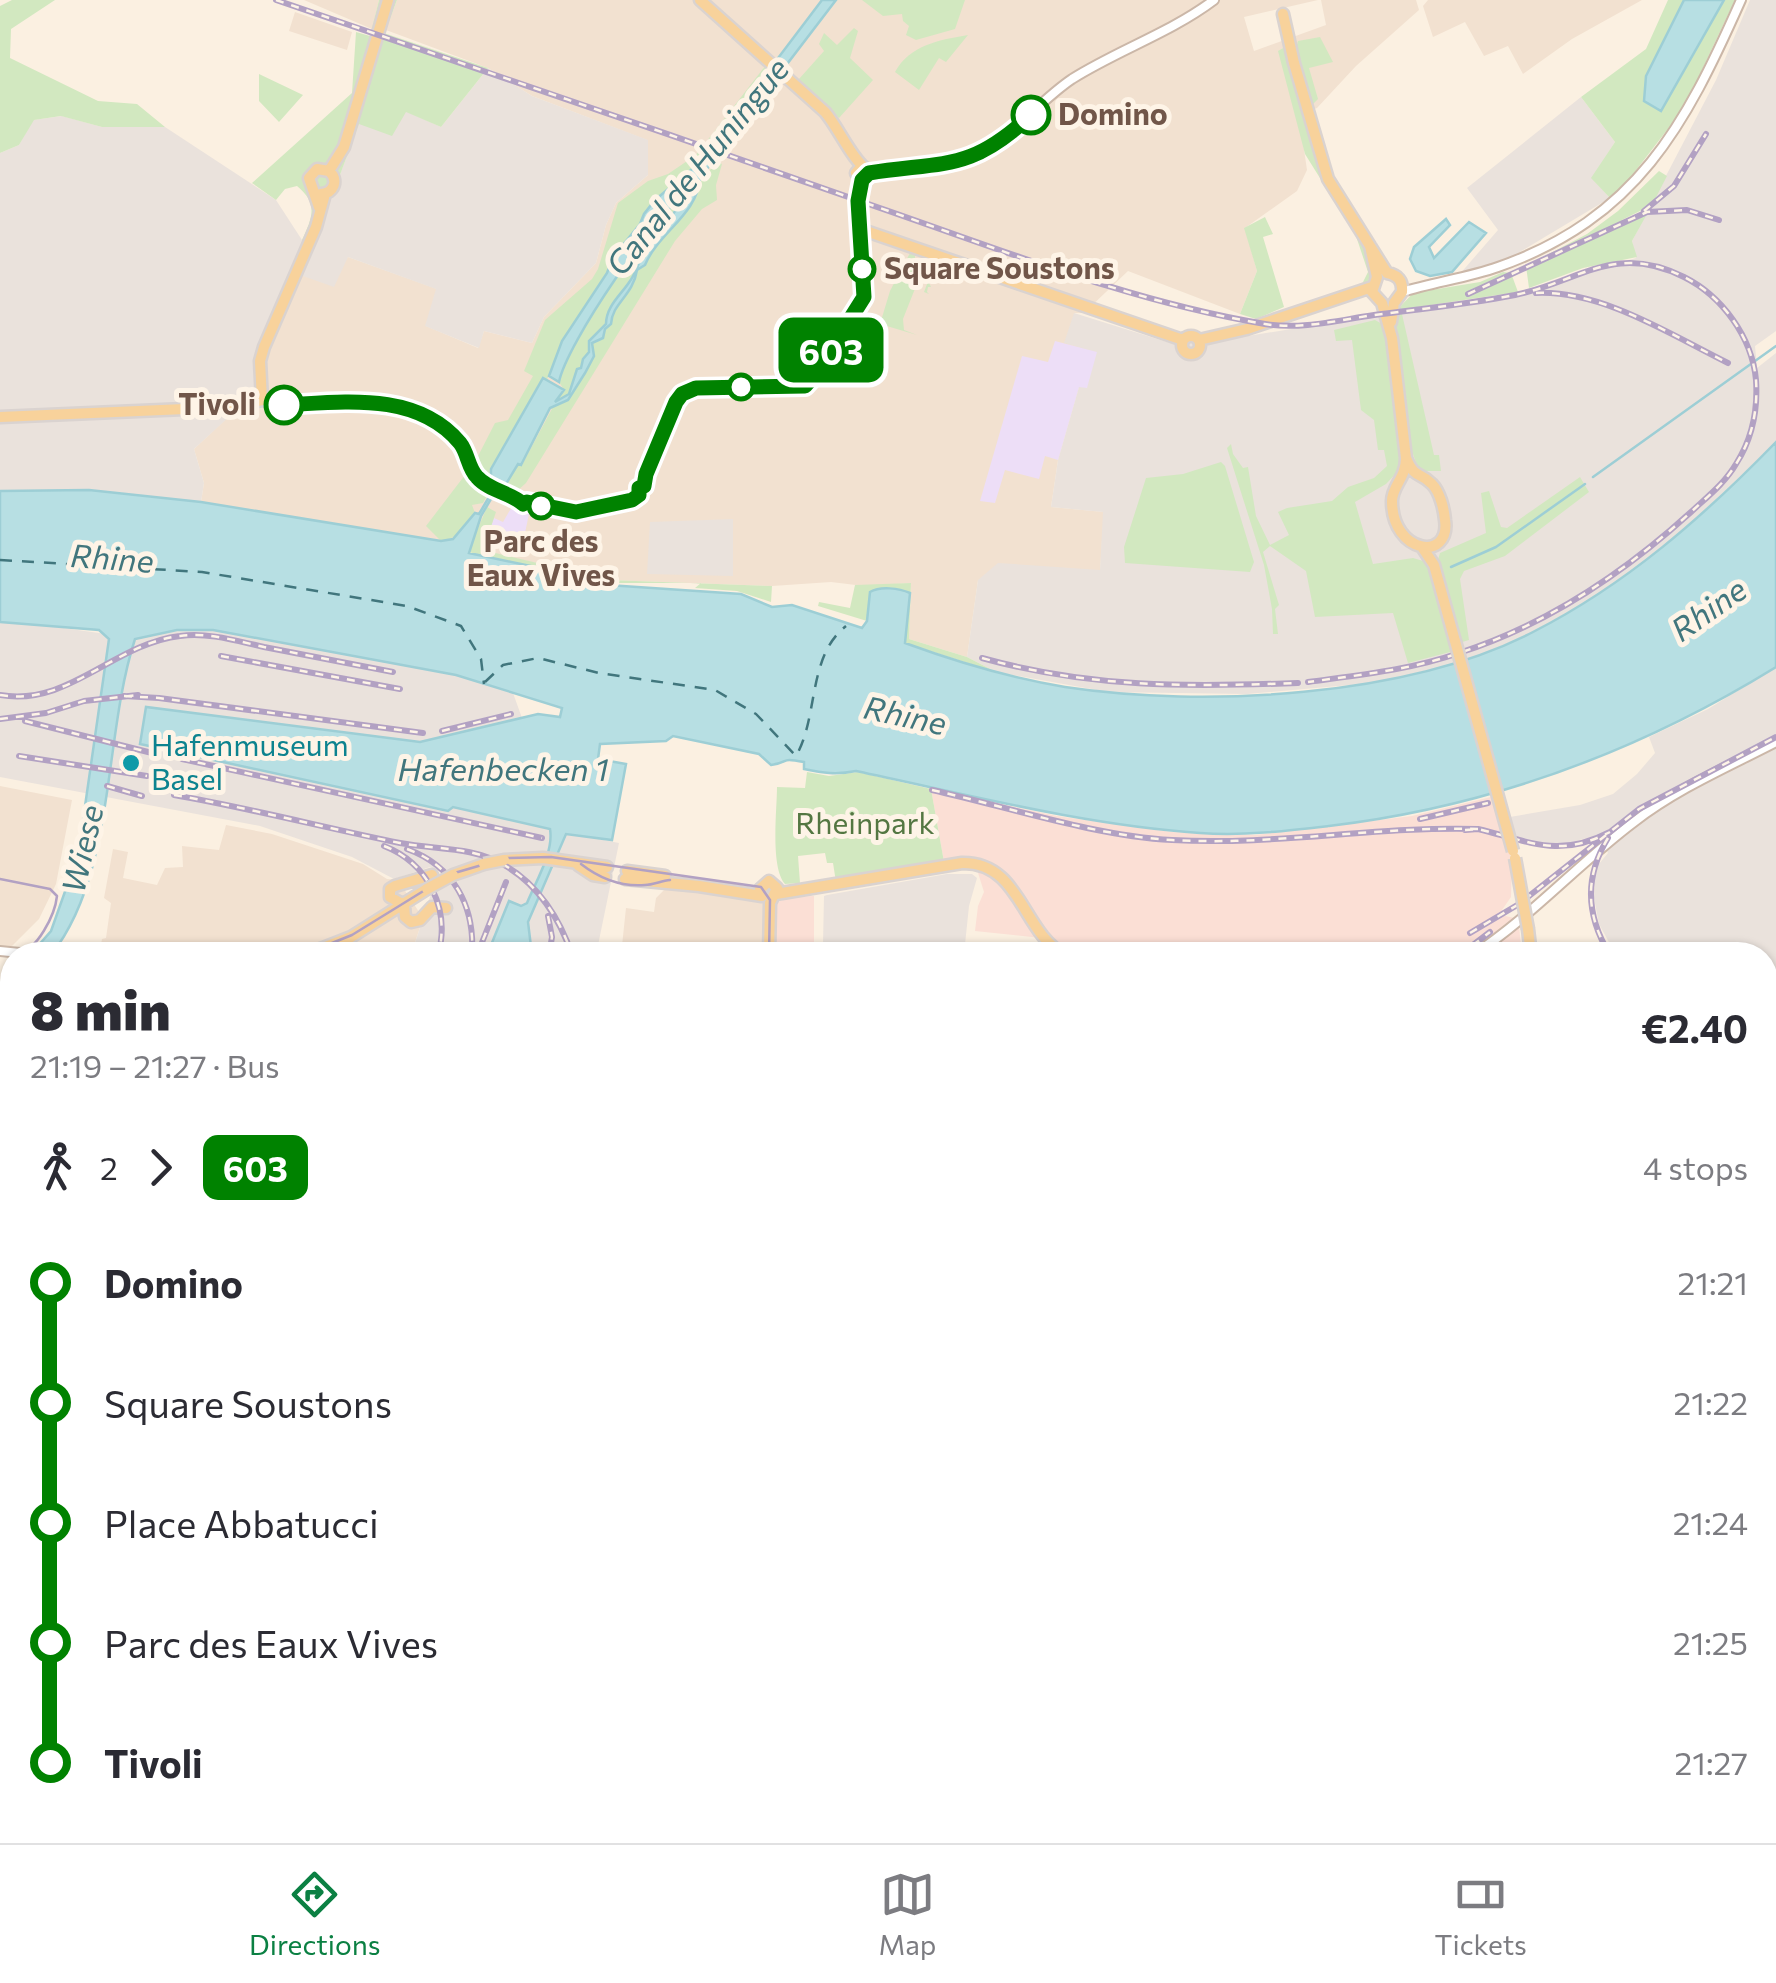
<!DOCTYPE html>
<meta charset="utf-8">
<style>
:root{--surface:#fff;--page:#f2f2f3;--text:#2b2b33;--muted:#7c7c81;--line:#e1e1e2;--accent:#0b8043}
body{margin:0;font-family:Commissioner,sans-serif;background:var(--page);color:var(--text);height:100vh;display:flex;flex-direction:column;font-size:38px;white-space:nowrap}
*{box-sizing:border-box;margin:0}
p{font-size:32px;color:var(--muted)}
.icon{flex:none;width:55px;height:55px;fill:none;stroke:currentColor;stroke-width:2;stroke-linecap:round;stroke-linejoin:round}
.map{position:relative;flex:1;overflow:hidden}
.sheet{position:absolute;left:0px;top:942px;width:1778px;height:902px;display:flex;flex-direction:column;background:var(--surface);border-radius:40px 40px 0 0;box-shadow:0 2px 8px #0004}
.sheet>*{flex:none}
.badge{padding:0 20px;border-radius:15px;font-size:35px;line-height:65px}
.map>.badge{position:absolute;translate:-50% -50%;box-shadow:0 0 0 5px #fff}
.legs{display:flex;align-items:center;gap:15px;height:110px;padding:0 30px;font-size:32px}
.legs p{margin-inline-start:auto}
.summary{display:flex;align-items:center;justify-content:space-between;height:170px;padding:0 30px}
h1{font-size:55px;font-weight:800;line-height:75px}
ul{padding:0 30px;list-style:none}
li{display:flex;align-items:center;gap:35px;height:120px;font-size:38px}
li i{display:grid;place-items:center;width:15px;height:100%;margin:0 12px;background:currentColor}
li i::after{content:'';width:25px;height:25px;margin:-12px;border:8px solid;border-radius:50%;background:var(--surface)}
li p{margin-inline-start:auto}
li:first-child i{background:linear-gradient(#0000 50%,currentColor 0)}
li:last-child i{background:linear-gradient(currentColor 50%,#0000 0)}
.tabs{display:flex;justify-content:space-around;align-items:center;height:140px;border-top:2px solid var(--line);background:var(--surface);font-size:28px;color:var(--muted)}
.tabs a{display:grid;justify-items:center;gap:5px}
.tabs .selected{color:var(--accent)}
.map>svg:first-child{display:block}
.residential{fill:#f2e1d0}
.commercial{fill:#fbdfd5}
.industrial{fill:#eae2dc}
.education{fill:#eddef7}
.green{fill:#d2e8c0}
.water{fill:#b7dfe3;stroke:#9dced5;stroke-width:2.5}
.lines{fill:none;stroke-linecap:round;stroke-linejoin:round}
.stream{stroke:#9dced5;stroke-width:2.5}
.ferry{stroke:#41767d;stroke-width:2.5;stroke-dasharray:12 10;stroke-linecap:butt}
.minor-casing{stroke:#cbb7a8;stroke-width:12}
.major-casing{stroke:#dad3d0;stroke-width:15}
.highway-casing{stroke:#dad3d0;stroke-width:18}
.minor{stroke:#fff;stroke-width:8}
.major{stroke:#f8d29b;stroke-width:10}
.highway{stroke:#f4ad99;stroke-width:12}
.tram{stroke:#b2a1c3;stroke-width:2.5}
.rail-casing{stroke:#b2a1c3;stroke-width:6}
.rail{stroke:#fef4e7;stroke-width:2.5;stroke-dasharray:8;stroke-linecap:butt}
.major-bridge-casing{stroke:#dad3d0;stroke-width:15;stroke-linecap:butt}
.major-bridge{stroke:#f8d29b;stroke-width:10}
.line-1-casing{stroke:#fff;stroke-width:22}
.line-1{stroke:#008200;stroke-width:15}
.stop-1-dot{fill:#fff;stroke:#008200;stroke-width:5}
.culture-dot{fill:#0f9aa8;stroke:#fef4e7;stroke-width:4}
.labels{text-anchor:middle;stroke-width:10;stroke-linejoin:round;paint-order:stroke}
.stop-label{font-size:30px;font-weight:bold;fill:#715649;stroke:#fef4e7;text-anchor:start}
.culture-label{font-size:30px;fill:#0d838f;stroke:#fef4e7;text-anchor:start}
.park-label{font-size:30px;fill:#547742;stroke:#fef4e7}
.water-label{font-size:32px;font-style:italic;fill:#41767d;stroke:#fef4e7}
</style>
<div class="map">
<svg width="1776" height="1843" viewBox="0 0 1776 1843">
<rect width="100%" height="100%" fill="#fbf0e1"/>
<path class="residential" d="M304 0H379L372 29Z
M397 0H1318L1244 17 1254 51 1326 25 1321 0H1416L1419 10 1356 66 1317 108 1299 115 1307 170 1297 191 1245 228 1257 271 1240 314 1128 271 1084 313H1074L1097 352 1079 387 1058 460 1051 507 1104 512 1100 571 978 580 967 657 909 639 911 583 864 586 831 582 772 586 609 580 441 541 201 502 204 483 194 449 243 403 265 347 301 275 348 257 437 289 426 326 478 348 484 331 532 343 544 317 596 263 606 225 616 203 648 175 647 140 532 96 488 68 386 30Z
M1428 0H1642L1572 39 1523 74 1508 46 1484 56 1465 22 1433 37 1423 6Z
M295 12 352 32 347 50 289 31Z
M0 786 72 800 56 884 39 919 12 946H0Z
M226 825 272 834 363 864 387 879 398 880 423 918 411 955H99L102 939 106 938 111 903 104 898 113 849 128 852 123 878 157 885 165 868 183 867 182 846 219 850Z
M670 884 760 898 764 902 762 955H621L626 908 654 912 656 898Z
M804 1832 1482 1833 1471 1843H796Z"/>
<path class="commercial" d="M931 789 1057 816 1172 832 1256 835 1412 816 1491 797 1512 861 1511 897 1502 910 1505 916 1515 918 1519 926 1522 955H1044L1051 948 1041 938 975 931 978 906 984 892 974 860 944 862Z
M814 896V943L923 955H772L775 903 791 897Z"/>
<path class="industrial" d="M1750 0H1776V331L1755 346 1757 368 1776 353V442L1663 550 1594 597 1531 633 1466 661 1373 683 1247 694 1108 692 996 672 967 657 978 580 998 563 1100 570 1103 512 1051 507 1058 460 1079 387 1096 352 1064 343 1074 313 1170 343 1199 344 1518 292 1636 258 1632 241 1716 80Z
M488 68 532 96 648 140V175L616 203 606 225 596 263 544 317 532 343 484 331 479 348 425 326 436 289 348 257 334 287 300 275 265 347 253 398 243 404 194 449 204 483 201 502 89 490 0 491V153L19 145 33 120 62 116 102 127H165L276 200 302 240 313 246 359 124 406 111 441 127Z
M1581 97 1615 142 1592 178 1610 198 1513 256 1459 275 1498 230 1467 188Z
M733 519V576L647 574 650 522Z
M21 622 106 634 213 630 456 675 513 693 522 718 548 829 619 843 596 955H411L431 894 480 871 511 865 540 864 544 852 504 854 444 873 430 867 394 879 352 857 260 826 0 777V623Z
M1776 667V1036L1765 1043V955H1616L1599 924 1594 898 1595 876 1598 865 1608 853 1598 835 1553 847 1514 836 1510 817 1580 805 1613 794 1637 774 1655 753 1649 737 1708 709Z
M947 874H972L977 878 969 906 964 954 923 953 823 944 824 896 827 895Z
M0 1158 12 1161V1317L0 1315Z
M1482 1832 1727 1833 1720 1840 1722 1843H1474Z"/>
<path class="education" d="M1055 341 1097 352 1087 388 1079 387 1058 460 1045 456 1039 479 1005 470 995 503 980 501 1022 356 1048 362Z
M513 505 530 509 521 552 484 545 494 518 503 522Z"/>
<path class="green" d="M12 0H55L11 29 10 58 98 101 137 104 165 127H102L61 116 34 120 19 145 0 153V6Z
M379 0H397L386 30 378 31 488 68 441 127 406 112 392 136 359 124 313 247 302 240C312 218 319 204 297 186L285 189 276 200 252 183 352 93 356 32 370 36Z
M862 0H965L955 29 916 40 906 35 909 26 903 21 902 14 883 16Z
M1668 0H1684L1661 111 1724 0H1735L1684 108 1630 178 1610 198 1591 178 1615 142 1581 97 1646 49Z
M854 28 858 31 850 58 873 80 839 118 799 79 824 51 819 44 824 33 837 45Z
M968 35 946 62 939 58 919 90 895 72C910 45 939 40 968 35Z
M1320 37 1333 62 1309 68 1318 99 1311 106 1296 48 1298 41Z
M1285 47 1288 48 1322 170 1365 245 1372 274 1365 286 1338 292 1362 284 1368 272 1356 236 1305 154 1278 51Z
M766 65 772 69 697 165 655 200 644 214 640 224 613 257 607 273 562 341 547 380 542 378 491 469V482L482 477 476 460 495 423 508 420 533 376 524 371 545 320 592 279 598 269 618 203 648 181 668 174 696 155Z
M259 74 303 95 279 122 259 101Z
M717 161 722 164 716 185 717 200 702 209 675 241 526 483 517 491 505 485 518 464 522 465 563 388 559 382C564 355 631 250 651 228 672 205 700 186 717 161Z
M1659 171 1667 176 1652 205 1622 220 1625 225 1647 214 1632 241 1637 257 1583 268 1529 288 1526 266 1587 234 1618 211Z
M1265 217 1273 234 1263 237 1284 307 1256 319 1240 314 1257 271 1244 228Z
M910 253 915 255V266L933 273 931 279 934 281 929 283 931 287H928L927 292 929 294 924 292 929 279 920 276 903 319 904 330 917 335 880 324 890 291Z
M1503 272 1511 273 1518 292 1397 310 1413 293 1480 282Z
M1402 314 1434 455H1439L1441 471H1421C1405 451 1392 343 1397 315Z
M1375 320 1384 325 1388 344 1401 468 1386 484 1355 502 1373 564 1413 558 1430 563 1454 651 1408 663 1393 613 1315 617 1306 571 1270 546 1263 552 1279 605 1275 609 1278 634H1273L1272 609 1264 565 1227 448 1231 444 1233 454 1243 468 1248 467 1256 516 1270 545 1289 535 1278 512 1287 508 1332 501 1348 487 1374 478 1387 466 1384 450H1378L1374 420 1361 410 1352 340 1336 341 1334 330Z
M1221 462 1225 466 1254 562 1250 572 1125 563 1124 547 1146 478 1183 474Z
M465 475 489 492 483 503 472 505 475 513C465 528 459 538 441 541L426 526Z
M1580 477 1589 492 1505 556 1464 571 1460 579 1469 640 1459 643 1437 563 1440 553 1486 533 1481 493 1489 491 1501 527 1507 528Z
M487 507 496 512 483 550 609 580 772 586 771 602 737 591 695 588 701 583H578L559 572 468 552Z
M911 583 909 639 967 657 996 672 905 643 910 594 870 592 867 621 818 606 819 602 850 608 855 585Z
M807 772 829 776 858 772 931 789 944 862 836 882 833 863H827L825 853 798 856 800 883 785 884C770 867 777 810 777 787L805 788Z
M1765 1305 1776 1309V1426L1765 1410Z
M1765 1542 1776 1543V1644L1765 1647Z
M530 1832 532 1843H152L148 1833Z"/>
<path class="water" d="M822 0H836L700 178C698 214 658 233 645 265L637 270C633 296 612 303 611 324L605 329 603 338 592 343 594 356 585 373 568 400 550 408 521 465 518 464 503 489 498 487 481 516 469 553 559 572 578 583 741 594 772 607 792 605 862 628 867 621 870 592C880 586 899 588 910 593L905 643C957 662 1010 678 1065 687 1204 708 1407 697 1533 632 1627 584 1703 517 1776 442V667C1638 752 1490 807 1329 826 1286 831 1244 836 1200 833 1084 825 970 795 856 771 836 775 823 773 804 769V762C779 757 791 762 771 765L759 754 673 736 666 741 600 744 598 759 626 764 612 840 566 834 528 922 532 955H487L509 901 521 906 527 903C536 881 554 852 550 829L453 807 448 811 140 744 146 707 420 742 538 714 560 717 562 708 456 675 213 630H177L135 639C103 737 116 873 51 955H30L51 931 78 855 109 639 99 630 0 622V491L89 490 201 502 441 541 453 539 475 513 479 514 496 485 491 482V469L543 378 564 390 555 402 569 394 577 369 581 368 583 359 589 352V341L606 324C606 306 621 295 630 281 636 273 643 253 647 243L655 239C664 221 680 209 690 190 658 210 566 344 559 382L549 376 562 341 607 273 613 257 640 224 644 214 655 200 697 165Z
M1684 0H1724L1661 111 1644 101 1646 76Z
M1446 219 1450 225 1429 247 1434 258 1469 222 1486 233 1452 272 1430 276 1416 271 1410 259 1414 247Z"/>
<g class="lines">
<path class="stream" d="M1593 477 1776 346
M1451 567 1496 547 1585 484
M1765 1470 1770 1469
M481 1843 485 1832"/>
<path class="ferry" d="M0 560 202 572 407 606 461 626 481 659 484 684
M485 682 503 665 538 658 599 673 715 690 756 714 796 756C819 716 807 657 846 626"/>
<defs>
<path id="minor" d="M869 173C901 168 938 171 968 159 1010 141 1035 104 1072 79 1118 50 1170 33 1214 0
M1402 292C1434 282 1467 278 1498 267 1637 218 1685 126 1741 0
M262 400 273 406 366 402 391 405
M0 951 40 955
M1473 955C1532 916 1578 864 1634 822 1678 788 1728 767 1776 742
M267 1832 274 1843
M1022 1832 1024 1843
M1214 1843 1233 1832"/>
<path id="major" d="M700 0 825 112C838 127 854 163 868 170L867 178 862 180
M1283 14 1294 63 1328 179 1387 273C1398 275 1403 281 1402 292L1394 303 1391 322
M861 167 856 173 862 180 860 229 1183 340
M329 171 344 147 388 0
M321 194C334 193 339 180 329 171
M319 207 309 178 317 169 329 171
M1370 246 1377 277 1372 292 1382 303 1392 338 1406 458C1406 478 1392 486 1392 501 1392 554 1451 562 1445 520 1444 509 1440 492 1432 484 1420 471 1415 480 1406 458
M1182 345a9 9 0 1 1 18 0a9 9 0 1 1-18 0Z
M1199 340 1247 329 1372 287
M0 417 231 407 262 400 260 361 264 347 316 227 325 194
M1422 547 1434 565 1455 641
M504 860 543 858 607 867
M578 865 593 875 605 877
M627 871 665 876
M432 875 395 886 390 889V897L404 905 405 917 411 922 420 920 432 907 446 908
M453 875 484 864
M625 879 699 886 762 896
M760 889 769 881 777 888 770 903 769 955
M776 894 962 863C1021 862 1022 933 1065 955
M1528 929 1531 955
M305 955 351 937 427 889
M0 1031 12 1022
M1765 1419 1776 1435
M0 1488 12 1489
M1765 1776 1776 1779
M726 1832 728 1843"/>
<path id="highway" d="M1765 1053 1776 1046
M1765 1073 1776 1066
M0 1155 12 1154
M0 1298 12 1301
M0 1312 12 1315"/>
</defs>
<use href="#minor" class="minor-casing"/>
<use href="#major" class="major-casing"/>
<use href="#highway" class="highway-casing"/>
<use href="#minor" class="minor"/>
<use href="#major" class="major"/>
<use href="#highway" class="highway"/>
<path class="tram" d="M581 864C599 878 620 887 645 885 653 885 661 881 670 880
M0 879 50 889 57 896C55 915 37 951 17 954
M302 955 352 935 451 874 506 858 551 857 761 887 770 900 769 955"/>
<defs>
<path id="rail" d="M276 0C477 68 677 137 877 207 1005 251 1132 302 1265 324 1301 330 1339 320 1374 315 1421 309 1469 304 1515 295 1579 282 1614 242 1684 277 1722 296 1752 337 1756 380 1758 410 1752 439 1736 464 1725 483 1707 497 1691 512 1624 573 1546 625 1459 653 1410 670 1359 675 1308 682
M1644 211 1674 186 1706 134
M1536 293C1602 290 1671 335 1728 363
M1468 294 1647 212 1687 210 1719 220
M221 656 400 689
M982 658C1090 688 1187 687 1298 683
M0 695C69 707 113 644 180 636 208 632 237 641 264 647 307 655 350 664 393 672
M124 696 159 698 423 733
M0 719 46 713 84 701 138 695
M25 721 152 753
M442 731 511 714
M19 756 147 776
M182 759 542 838
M107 786 142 796
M932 790C1008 807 1095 836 1172 840 1274 846 1375 826 1478 829
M174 795C250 808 325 828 400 843 437 850 471 846 504 865 538 884 560 919 572 955
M1420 819 1488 803
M1465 830 1478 829C1529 841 1558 859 1610 832
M1608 838C1584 877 1586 916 1610 955
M384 846C428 863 451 909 438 955
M407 849C454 866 475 906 472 955
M548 916 552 937 549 955
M1470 933 1519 904 1639 809 1776 737
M477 955 506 882
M1460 955 1490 932
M1765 1221 1776 1240
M0 1225 12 1228
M0 1265 12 1282
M0 1295 12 1300
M0 1319 12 1322
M0 1454 12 1455
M1765 1670 1776 1666
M1765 1707 1776 1710
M1765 1732 1776 1735
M1765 1751 1776 1754
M741 1832 743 1843"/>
</defs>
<use href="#rail" class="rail-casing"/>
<use href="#rail" class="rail"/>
<defs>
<path id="major-bridge" d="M1455 641 1513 851
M1515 858 1528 929
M484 864 504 860
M427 889 453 875"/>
</defs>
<use href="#major-bridge" class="major-bridge-casing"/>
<use href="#major-bridge" class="major-bridge"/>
</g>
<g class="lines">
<defs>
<path id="line-1" d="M284 405C343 402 417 391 460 443 468 453 468 468 477 477 489 491 512 493 523 504L527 502 576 512 632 500 639 495V488L644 486 646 474 676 402 682 394 696 388 805 386 814 376 864 297 858 201 862 180 869 173C945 161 970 172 1031 115"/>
</defs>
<use href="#line-1" class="line-1-casing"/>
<use href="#line-1" class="line-1"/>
</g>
<g class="stop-1-dot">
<circle cx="1031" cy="115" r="18"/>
<circle cx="862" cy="269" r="12"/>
<circle cx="741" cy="387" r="12"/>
<circle cx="284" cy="405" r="18"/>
<circle cx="541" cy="506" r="12"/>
</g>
<circle class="culture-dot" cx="131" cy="763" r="10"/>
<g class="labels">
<g class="stop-label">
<text x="1058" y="125">Domino</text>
<text x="884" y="279">Square Soustons</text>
<text x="256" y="415" text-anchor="end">Tivoli</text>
<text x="541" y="552" text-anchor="middle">Parc des<tspan x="541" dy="34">Eaux Vives</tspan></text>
</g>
<g class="culture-label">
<text x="151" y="756">Hafenmuseum<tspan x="151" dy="34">Basel</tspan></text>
</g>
<g class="park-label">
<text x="865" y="834">Rheinpark</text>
</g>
<g class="water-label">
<text transform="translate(698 167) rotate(-51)" y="11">Canal de Huningue</text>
<text transform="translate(112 559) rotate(4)" y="11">Rhine</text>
<text transform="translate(1709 610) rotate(-35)" y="11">Rhine</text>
<text transform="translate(905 716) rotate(12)" y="11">Rhine</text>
<text x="503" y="781">Hafenbecken 1</text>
<text transform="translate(83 849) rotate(-77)" y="11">Wiese</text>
</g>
</g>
</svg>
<b class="badge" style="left:831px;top:350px;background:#008200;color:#fff">603</b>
<section class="sheet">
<div class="summary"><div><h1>8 min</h1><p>21:19 – 21:27 · Bus</p></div><b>€2.40</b></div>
<div class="legs"><svg class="icon" aria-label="walk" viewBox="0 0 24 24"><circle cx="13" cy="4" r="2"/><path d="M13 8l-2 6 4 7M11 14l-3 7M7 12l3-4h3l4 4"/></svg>2<svg class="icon" aria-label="forward" viewBox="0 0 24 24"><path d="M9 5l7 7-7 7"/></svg><b class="badge" style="background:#008200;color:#fff">603</b><p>4 stops</p></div>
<ul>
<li><i style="color:#008200"></i><b>Domino</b><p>21:21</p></li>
<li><i style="color:#008200"></i><span>Square Soustons</span><p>21:22</p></li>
<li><i style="color:#008200"></i><span>Place Abbatucci</span><p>21:24</p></li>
<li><i style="color:#008200"></i><span>Parc des Eaux Vives</span><p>21:25</p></li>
<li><i style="color:#008200"></i><b>Tivoli</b><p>21:27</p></li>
</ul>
</section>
</div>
<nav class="tabs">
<a class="selected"><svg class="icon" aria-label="directions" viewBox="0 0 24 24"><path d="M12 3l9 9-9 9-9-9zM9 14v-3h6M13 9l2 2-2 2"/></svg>Directions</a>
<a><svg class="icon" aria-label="map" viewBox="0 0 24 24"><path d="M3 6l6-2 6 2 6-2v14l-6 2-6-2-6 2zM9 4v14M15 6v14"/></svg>Map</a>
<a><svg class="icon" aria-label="tickets" viewBox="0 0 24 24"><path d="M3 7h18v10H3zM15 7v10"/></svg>Tickets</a>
</nav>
